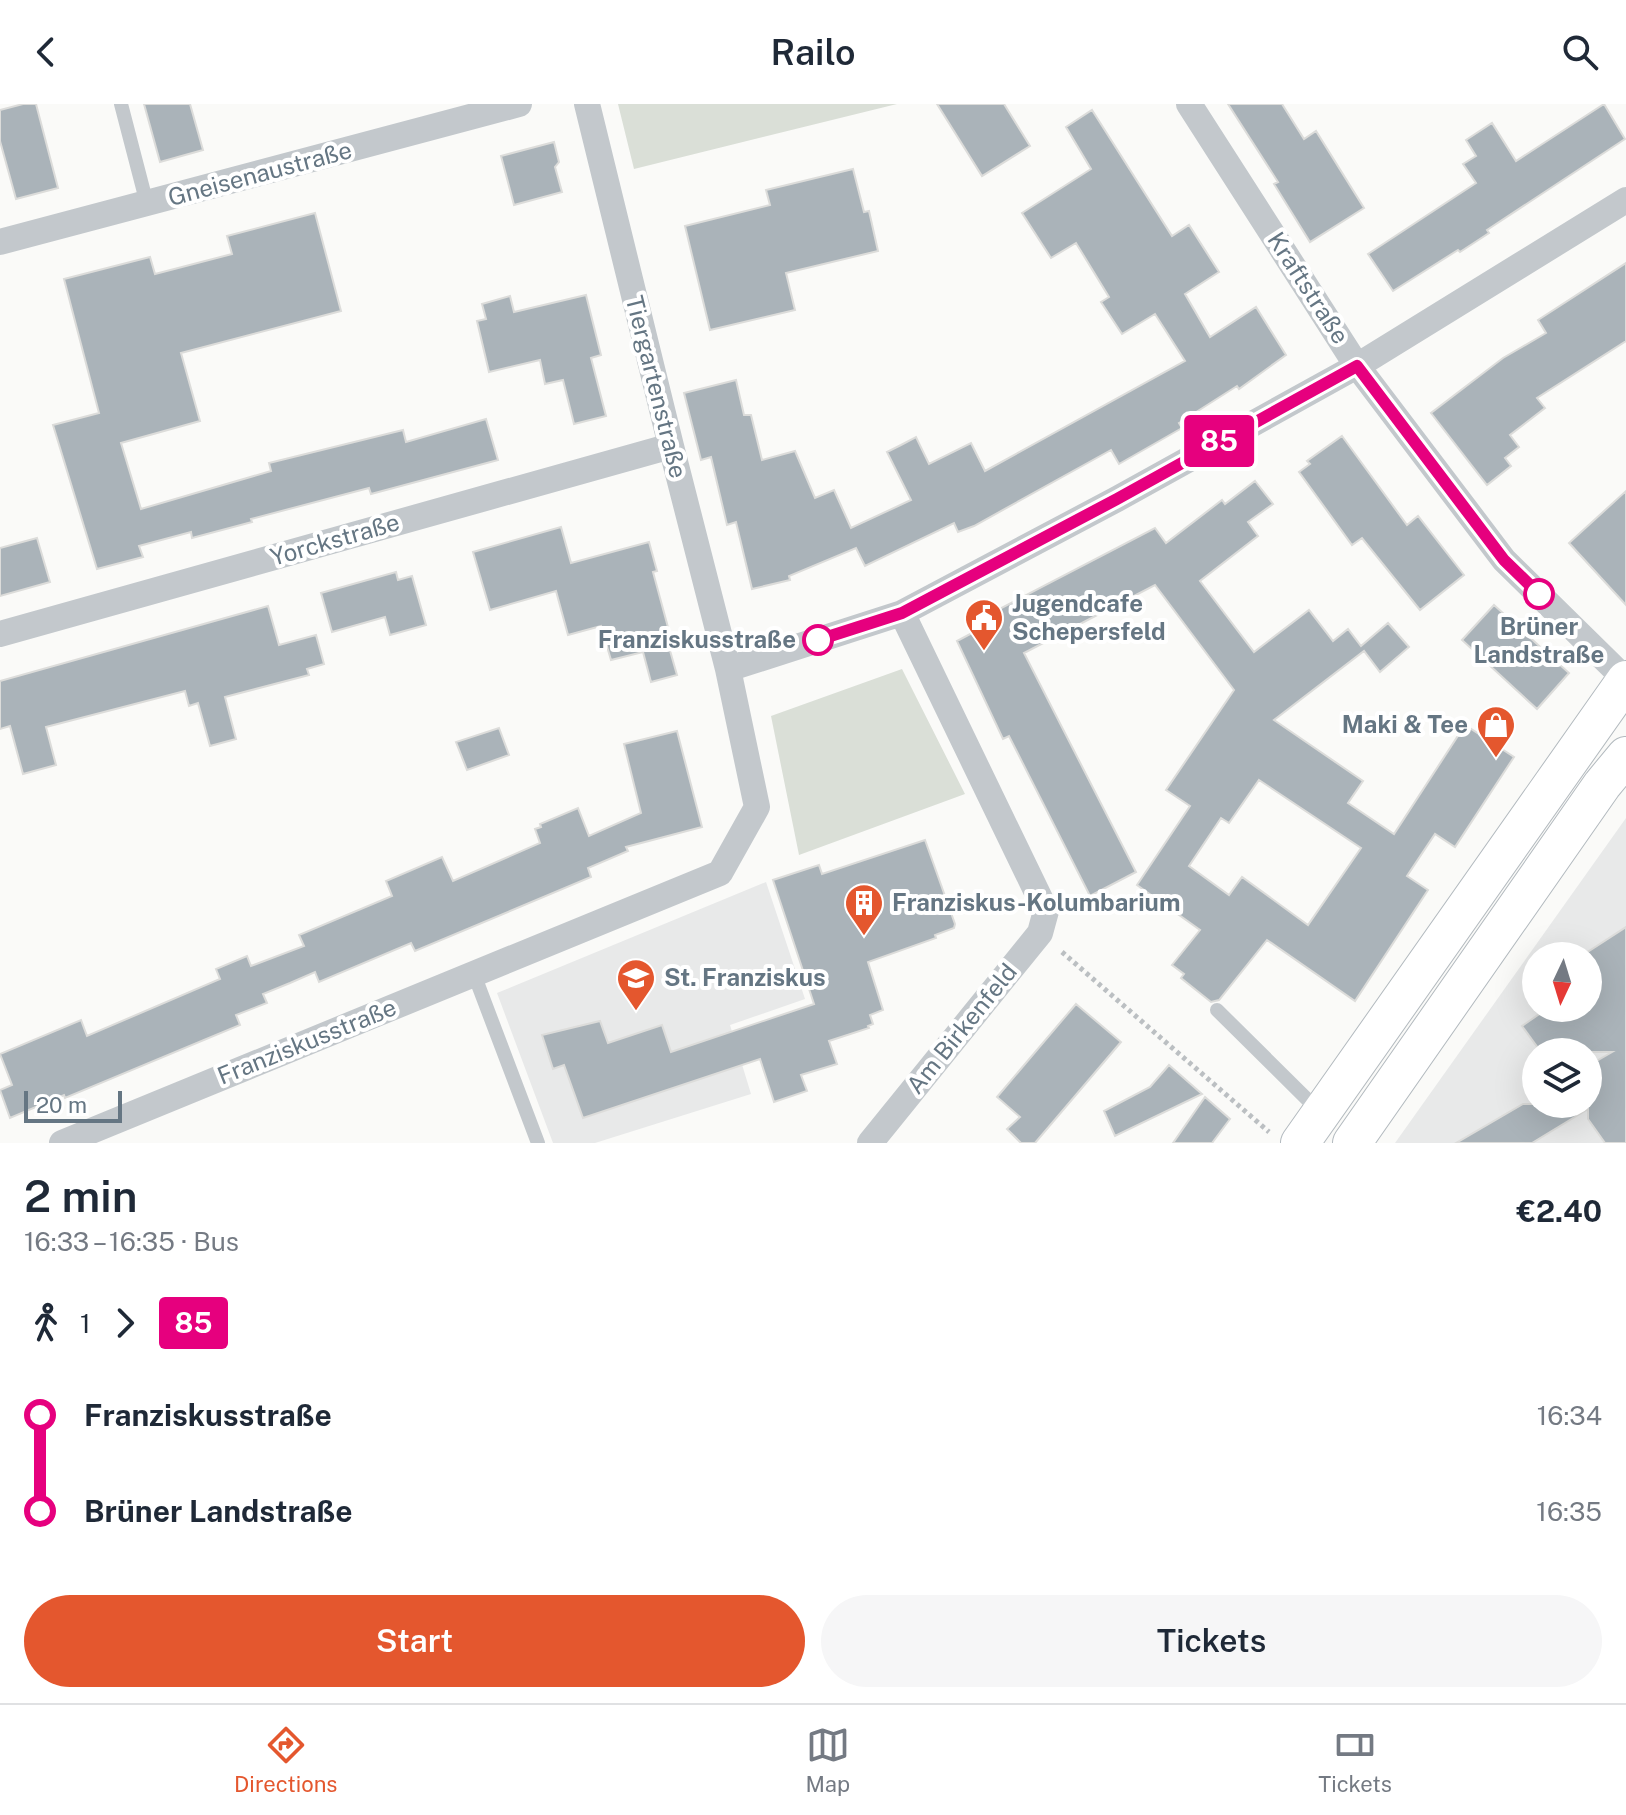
<!DOCTYPE html>
<meta charset="utf-8">
<style>
:root{--surface:#fff;--page:#f6f6f7;--text:#1f2937;--muted:#747a83;--line:#e0e1e3;--accent:#e4572e}
body{margin:0;font-family:"Public Sans",sans-serif;background:var(--page);color:var(--text);height:100vh;display:flex;flex-direction:column;font-size:30px;white-space:nowrap}
*{box-sizing:border-box;margin:0}
p{font-size:26px;color:var(--muted)}
.icon{flex:none;width:44px;height:44px;fill:none;stroke:currentColor;stroke-width:2;stroke-linecap:round;stroke-linejoin:round}
.map{position:relative;height:1039px;overflow:hidden}
.sheet{display:flex;flex-direction:column;background:var(--surface);flex:1}
.sheet>*{flex:none}
.badge{padding:0 16px;border-radius:6px;font-size:28px;line-height:52px}
.needle{width:52px;rotate:184deg}
.controls{position:absolute;left:1522px;top:838px;display:grid;gap:16px}
.controls a{display:grid;place-items:center;width:80px;height:80px;border-radius:50%;background:var(--surface);box-shadow:0 8px 32px #0002;font-size:40px}
.scale{position:absolute;left:24px;bottom:20px;width:98px;box-sizing:border-box;padding-left:8px;border:4px solid #657683;border-top:0;font-size:22px;line-height:28px;white-space:nowrap;color:#657683;-webkit-text-stroke:6px #fff;paint-order:stroke}
.map>.badge{position:absolute;translate:-50% -50%;box-shadow:0 0 0 4px #fff}
.legs{display:flex;align-items:center;gap:12px;height:88px;padding:0 24px;font-size:26px}
.legs p{margin-inline-start:auto}
.head{display:flex;align-items:center;justify-content:space-between;height:136px;padding:0 24px}
h1{font-size:44px;font-weight:600;line-height:60px}
.action{display:flex;gap:16px;margin-top:auto;padding:16px 24px}
.action a{flex:1;height:92px;border-radius:48px;background:var(--accent);color:#fff;font-size:32px;font-weight:600;line-height:92px;text-align:center}
.action a+a{background:var(--page);color:var(--text)}
ul{padding:0 24px;list-style:none}
li{display:flex;align-items:center;gap:28px;height:96px;font-size:30px}
li i{display:grid;place-items:center;width:12px;height:100%;margin:0 10px;background:currentColor}
li i::after{content:'';width:20px;height:20px;margin:-10px;border:6px solid;border-radius:50%;background:var(--surface)}
li p{margin-inline-start:auto}
li:first-child i{background:linear-gradient(#0000 50%,currentColor 0)}
li:last-child i{background:linear-gradient(currentColor 50%,#0000 0)}
header{display:flex;justify-content:space-between;align-items:center;height:104px;padding:0 24px;background:var(--surface);font-size:36px;font-weight:600}
.dock{display:flex;justify-content:space-around;align-items:center;height:112px;border-top:2px solid var(--line);background:var(--surface);font-size:22px;color:var(--muted)}
.dock a{display:grid;justify-items:center;gap:4px}
.dock .active{color:var(--accent)}
.map>svg:first-child{display:block}
.built{fill:#e8e9e9;fill-rule:evenodd}
.green{fill:#dadfd7}
.building{fill:#aab3b9;stroke:#dcdcda;stroke-width:2;fill-rule:evenodd}
.lines{fill:none;stroke-linecap:round;stroke-linejoin:round}
.secondary-casing{stroke:#b3babf;stroke-width:40}
.path{stroke:#bbbfc2;stroke-width:5;stroke-dasharray:4 4;stroke-linecap:butt}
.service{stroke:#c3c8cc;stroke-width:14}
.minor{stroke:#c3c8cc;stroke-width:26}
.secondary{stroke:#fff;stroke-width:38}
.line-1-casing{stroke:#fff;stroke-width:18}
.line-1{stroke:#e6007e;stroke-width:12}
.stop-1-dot{fill:#fff;stroke:#e6007e;stroke-width:4}
.labels{text-anchor:middle;stroke-width:8;stroke-linejoin:round;paint-order:stroke}
.street-label{font-size:24px;fill:#657683;stroke:#fff}
.poi-label{font-size:24px;font-weight:bold;fill:#657683;stroke:#fff;text-anchor:start}
.stop-label{font-size:24px;font-weight:bold;fill:#657683;stroke:#fff}
</style>
<header><svg class="icon" aria-label="back" viewBox="0 0 24 24"><path d="M15 5l-7 7 7 7"/></svg>Railo<svg class="icon" aria-label="search" viewBox="0 0 24 24"><circle cx="10" cy="10" r="6"/><path d="M15 15l6 6"/></svg></header>
<div class="map">
<svg width="1626" height="1039" viewBox="0 0 1626 1039">
<rect width="100%" height="100%" fill="#fafaf8"/>
<path class="built" d="M1626 714V1039H1395ZM1536 852H1588V904H1536ZM1536 948H1588V1000H1536Z
M766 778 805 895 730 921 751 990 595 1039H553L497 889Z"/>
<path class="green" d="M618 0H897L634 65Z
M902 565 965 690 799 751 771 612Z"/>
<path class="building" d="M23 0H36L58 84 16 95 0 37V6Z
M144 0H190L203 46 160 58Z
M937 0H1004L1030 42 982 72Z
M1228 0H1282L1304 35 1316 27 1364 104 1310 138 1274 80 1278 78Z
M1604 0 1625 35 1487 126 1489 129 1460 148 1458 146 1393 187 1368 150 1476 79 1463 60 1476 52 1466 36 1492 19 1516 57Z
M1092 6 1172 132 1189 121 1219 168 1185 190 1210 233 1256 203 1286 251 1239 285 1237 282 1179 319 1182 324 1119 360 1111 346 974 422 958 428 954 419 865 462 856 444 789 472 790 476 752 485 736 418 727 421 711 353 701 356 684 289 736 276 744 311H751L762 356 795 347 815 394 834 386 851 424 911 396 887 348 901 341 916 333 929 360 971 339 985 367 1185 257 1155 210 1122 230 1101 198 1109 193 1076 139 1051 154 1022 109 1091 65 1066 23Z
M554 38 559 58 555 63 562 88 514 101 501 52Z
M853 65 864 108 869 107 878 147 786 169 795 206 710 226 685 122 770 101 766 86Z
M315 109 341 207 181 249 200 317 121 339 141 405 271 367 269 359 403 326 406 338 486 315 498 356 371 390 369 384 251 415 252 418 192 434 191 428 139 442 143 453 97 465 53 321 99 309 64 175 150 153 155 170 232 150 227 132Z
M1626 159V237L1537 294 1545 304 1510 331 1519 343 1505 354 1511 362 1487 381 1431 309 1503 254 1546 229 1538 216Z
M586 191 601 251 591 254 606 312 574 320 563 276 545 280 540 256 489 268 477 217 486 215 482 200 510 192 514 208Z
M1342 332 1407 421 1418 412 1464 471 1420 506 1362 434 1352 441 1299 368 1310 360 1307 357Z
M1255 377 1273 400 1248 418 1258 432 1200 477 1254 548 1309 506 1333 537 1348 525 1361 542 1388 519 1409 543 1380 568 1364 547 1274 616 1363 677 1348 699 1394 730 1465 621 1514 653 1455 743 1435 730 1407 772 1428 786 1355 897 1267 836 1219 896 1211 898 1181 874 1184 870 1172 861 1200 826 1137 781 1190 702 1166 686 1234 586 1155 481 1024 549 1136 768 1090 792 1009 632 1003 635 957 537 991 519 988 511 1155 424 1166 439 1222 396 1225 400ZM1259 676 1361 744 1308 821 1242 773 1229 791 1189 762 1221 714 1229 719Z
M1626 387V501L1569 439Z
M561 423 571 459 649 438 657 467 653 468 669 527 665 529 677 571 651 578 643 548 611 556 601 522 568 531 556 487 490 506 473 448Z
M37 434 50 478 0 492V444Z
M396 468 398 476 412 472 426 521 390 531 385 513 332 528 321 489Z
M1494 501 1569 569 1537 605 1462 536Z
M268 502 279 541 316 531 324 560 307 565 309 571 225 593 236 635 210 642 198 599 189 602 185 587 46 623 56 661 23 670 10 622 0 625V577Z
M499 624 509 651 467 666 456 638Z
M677 627 702 723 626 743 628 747 588 764 591 773 415 847 411 839 319 878 315 868 290 879 263 890 267 899 236 911 240 921 65 994 64 991 10 1014 0 986 12 981 0 950 81 916 87 932 220 875 216 865 247 852 251 862 304 842 299 831 392 792 386 777 442 753 453 777 540 739 535 725 541 723 540 720 578 704 589 732 641 709 624 640Z
M925 736 955 820 954 824 935 831 936 834 868 858 883 906 870 911 873 920 868 922 869 924 829 937 837 960 801 971 807 987 774 998 760 955 583 1014 564 961 553 965 542 931 600 917 608 939 662 921 671 948 814 900 773 776 819 761 822 770Z
M1626 823V1039H1605L1588 1015V1005L1532 1039H1456L1523 1000H1588V962L1612 948H1541L1522 922 1548 904H1588V852L1583 851Z
M1076 900 1121 938 1035 1039H1021L1007 1025 1020 1013 997 993Z
M1169 961 1202 990 1115 1032 1104 1007 1150 983Z
M1205 993 1230 1015 1212 1039H1173Z"/>
<g class="lines">
<defs>
<path id="secondary" d="M1300 1039 1626 576
M1352 1039 1602 681 1626 652"/>
</defs>
<use href="#secondary" class="secondary-casing"/>
<path class="path" d="M1062 848 1269 1028"/>
<path class="service" d="M121 0 147 100
M474 870 538 1039
M1217 906 1321 1009"/>
<path class="minor" d="M1189 0 1357 262 1504 456 1626 576
M0 138 519 0
M0 530 671 342
M728 565 902 509 1117 395 1357 262 1626 96
M62 1039 720 769 757 703 728 565 671 342 587 0
M870 1039 1040 829 1046 807 902 509"/>
<use href="#secondary" class="secondary"/>
</g>
<g class="lines">
<defs>
<path id="line-1" d="M818 536 902 509 1117 395 1357 262 1504 456 1539 490"/>
</defs>
<use href="#line-1" class="line-1-casing"/>
<use href="#line-1" class="line-1"/>
</g>
<defs>
<symbol id="civic-pin" viewBox="-11 -11 22 30"><path d="M0 17L-7.5 6A9.5 9.5 0 1 1 7.5 6Z" fill="#e4572e" stroke="#fff"/><path d="M-.6-6.5H3V-4.5H.6V-3L4-1V1h2V6H-6V1h2V-1L-.6-3ZM-1.2 2.5V6h2.4V2.5Z" fill="#fff"/></symbol>
<symbol id="shop-pin" viewBox="-11 -11 22 30"><path d="M0 17L-7.5 6A9.5 9.5 0 1 1 7.5 6Z" fill="#e4572e" stroke="#fff"/><path d="M-5-2.5h2.3a2.7 3.5 0 0 1 5.4 0H5L5.5 6h-11ZM-1.5-2.5h3a1.5 2.3 0 0 0-3 0Z" fill="#fff"/></symbol>
<symbol id="building-pin" viewBox="-11 -11 22 30"><path d="M0 17L-7.5 6A9.5 9.5 0 1 1 7.5 6Z" fill="#e4572e" stroke="#fff"/><path d="M-4-6H4V6H1V3H-1V6H-4ZM-2.5-4.3h1.7v1.8h-1.7ZM.8-4.3h1.7v1.8H.8ZM-2.5-1h1.7V.8h-1.7ZM.8-1h1.7V.8H.8Z" fill="#fff"/></symbol>
<symbol id="school-pin" viewBox="-11 -11 22 30"><path d="M0 17L-7.5 6A9.5 9.5 0 1 1 7.5 6Z" fill="#e4572e" stroke="#fff"/><path d="M0-5L7-2L0 1L-7-2ZM-4 1L0 2.5L4 1V4Q0 6-4 4Z" fill="#fff"/></symbol>
</defs>
<g fill-rule="evenodd">
<use href="#civic-pin" x="962" y="492" width="44" height="60"/>
<use href="#shop-pin" x="1474" y="599" width="44" height="60"/>
<use href="#building-pin" x="842" y="777" width="44" height="60"/>
<use href="#school-pin" x="614" y="852" width="44" height="60"/>
</g>
<g class="stop-1-dot">
<circle cx="1539" cy="490" r="14"/>
<circle cx="818" cy="536" r="14"/>
</g>
<g class="labels">
<g class="street-label">
<text transform="translate(260 70) rotate(-15)" y="8">Gneisenaustraße</text>
<text transform="translate(1308 184) rotate(57)" y="8">Kraftstraße</text>
<text transform="translate(656 283) rotate(76)" y="8">Tiergartenstraße</text>
<text transform="translate(335 436) rotate(-16)" y="8">Yorckstraße</text>
<text transform="translate(962 925) rotate(-51)" y="8">Am Birkenfeld</text>
<text transform="translate(307 938) rotate(-22)" y="8">Franziskusstraße</text>
</g>
<g class="poi-label">
<text x="1012" y="508">Jugendcafe<tspan x="1012" dy="28">Schepersfeld</tspan></text>
<text x="1468" y="629" text-anchor="end">Maki &amp; Tee</text>
<text x="892" y="807">Franziskus-Kolumbarium</text>
<text x="664" y="882">St. Franziskus</text>
</g>
<g class="stop-label">
<text x="1539" y="531">Brüner<tspan x="1539" dy="28">Landstraße</tspan></text>
<text x="796" y="544" text-anchor="end">Franziskusstraße</text>
</g>
</g>
</svg>
<div class="controls">
<a><svg class="needle" viewBox="-14 -14 28 28"><path d="M0-13l5 13h-10z" fill="#e53935"/><path d="M0 13l5-13h-10z" fill="#747a83"/></svg></a>
<a><svg class="icon" aria-label="layers" viewBox="0 0 24 24"><path d="M12 4l9 5-9 5-9-5zM3 14l9 5 9-5"/></svg></a>
</div>
<div class="scale">20 m</div>
<b class="badge" style="left:1219px;top:337px;background:#e6007e;color:#fff">85</b>
</div>
<section class="sheet">
<div class="head"><div><h1>2 min</h1><p>16:33 – 16:35 · Bus</p></div><b>€2.40</b></div>
<div class="legs"><svg class="icon" aria-label="walk" viewBox="0 0 24 24"><circle cx="13" cy="4" r="2"/><path d="M13 8l-2 6 4 7M11 14l-3 7M7 12l3-4h3l4 4"/></svg>1<svg class="icon" aria-label="forward" viewBox="0 0 24 24"><path d="M9 5l7 7-7 7"/></svg><b class="badge" style="background:#e6007e;color:#fff">85</b></div>
<ul>
<li><i style="color:#e6007e"></i><b>Franziskusstraße</b><p>16:34</p></li>
<li><i style="color:#e6007e"></i><b>Brüner Landstraße</b><p>16:35</p></li>
</ul>
<div class="action"><a>Start</a><a>Tickets</a></div>
</section>
<nav class="dock">
<a class="active"><svg class="icon" aria-label="directions" viewBox="0 0 24 24"><path d="M12 3l9 9-9 9-9-9zM9 14v-3h6M13 9l2 2-2 2"/></svg>Directions</a>
<a><svg class="icon" aria-label="map" viewBox="0 0 24 24"><path d="M3 6l6-2 6 2 6-2v14l-6 2-6-2-6 2zM9 4v14M15 6v14"/></svg>Map</a>
<a><svg class="icon" aria-label="tickets" viewBox="0 0 24 24"><path d="M3 7h18v10H3zM15 7v10"/></svg>Tickets</a>
</nav>
